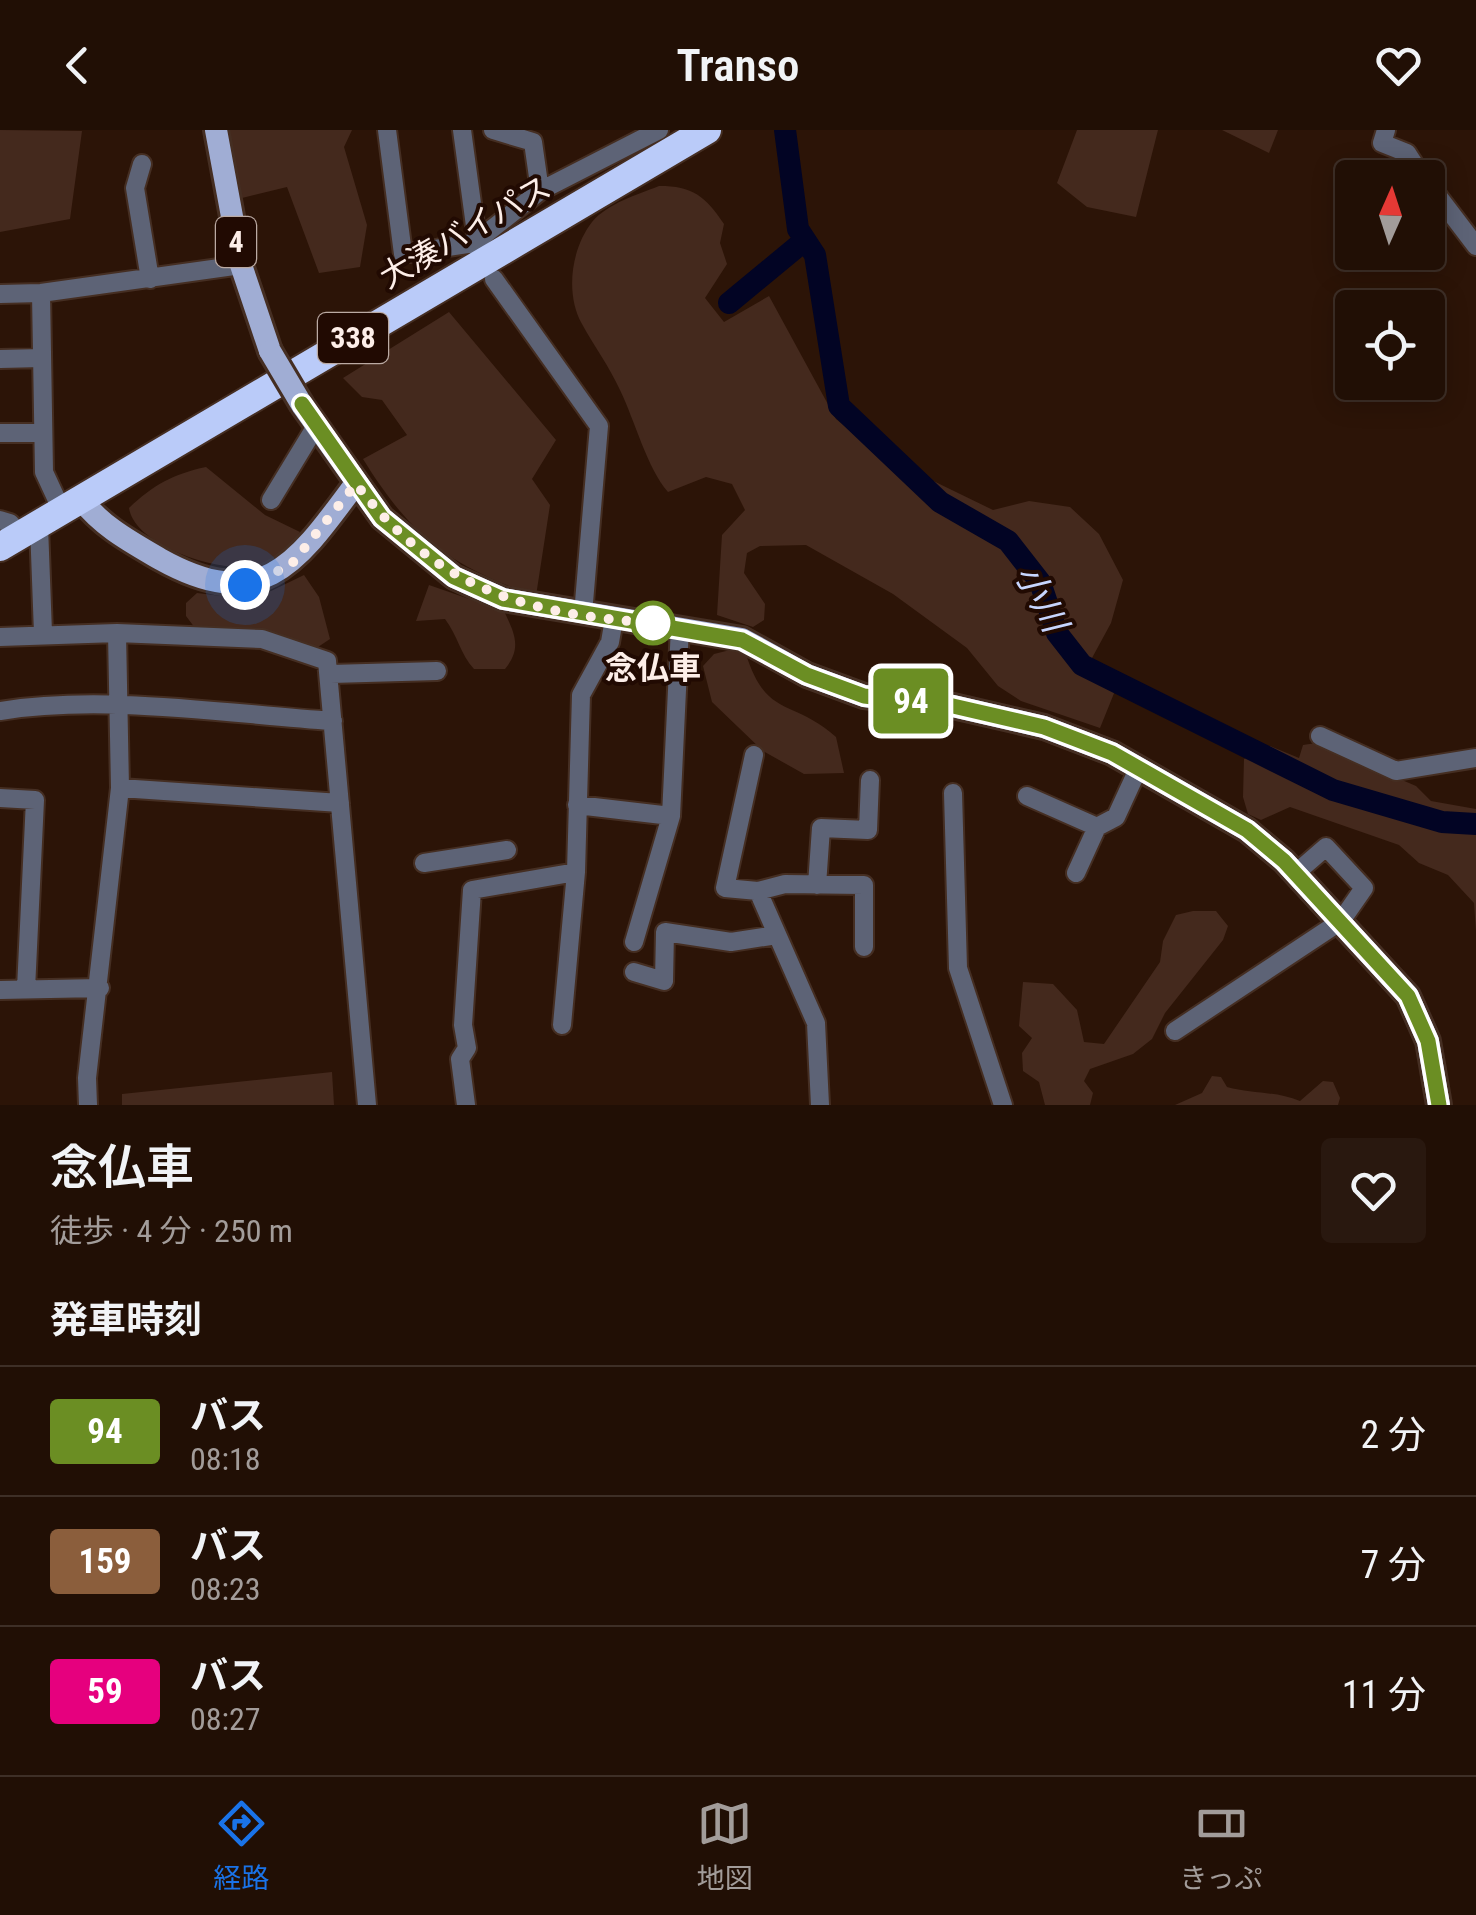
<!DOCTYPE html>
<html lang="ja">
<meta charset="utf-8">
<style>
:root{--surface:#210f05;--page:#29180f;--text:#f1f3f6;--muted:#a29c9a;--line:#3e2f27;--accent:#1a73e8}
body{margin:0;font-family:"Roboto Condensed","Noto Sans JP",sans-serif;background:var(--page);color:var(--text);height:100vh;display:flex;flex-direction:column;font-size:38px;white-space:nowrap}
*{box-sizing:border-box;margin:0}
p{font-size:32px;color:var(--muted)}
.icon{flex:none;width:55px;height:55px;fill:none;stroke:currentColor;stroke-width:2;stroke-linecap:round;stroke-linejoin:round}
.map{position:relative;height:975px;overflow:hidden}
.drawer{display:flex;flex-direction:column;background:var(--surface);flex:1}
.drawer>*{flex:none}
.badge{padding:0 20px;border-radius:8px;font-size:35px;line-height:65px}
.needle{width:65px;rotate:3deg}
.tools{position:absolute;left:1335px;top:30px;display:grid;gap:20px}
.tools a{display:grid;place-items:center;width:110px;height:110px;border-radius:10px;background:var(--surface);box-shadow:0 5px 25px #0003,0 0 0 2px var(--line);font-size:50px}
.you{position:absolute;width:50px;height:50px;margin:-25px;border:8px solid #fff;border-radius:50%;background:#1a73e8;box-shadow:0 0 0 15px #1a73e833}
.map>.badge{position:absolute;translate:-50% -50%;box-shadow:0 0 0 5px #fff}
h2{padding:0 50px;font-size:38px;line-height:90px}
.round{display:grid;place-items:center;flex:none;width:105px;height:105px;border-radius:10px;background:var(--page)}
.headline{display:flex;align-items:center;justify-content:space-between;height:170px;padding:0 50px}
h1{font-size:48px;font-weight:600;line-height:75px}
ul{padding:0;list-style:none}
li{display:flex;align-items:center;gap:30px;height:130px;padding:0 50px;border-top:2px solid var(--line)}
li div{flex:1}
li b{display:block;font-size:38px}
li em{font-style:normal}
li .badge{min-width:110px;font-weight:700;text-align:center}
header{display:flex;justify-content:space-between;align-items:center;height:130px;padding:0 50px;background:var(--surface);font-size:45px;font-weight:600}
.menu{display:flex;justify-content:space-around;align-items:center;height:140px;border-top:2px solid var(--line);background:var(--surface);font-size:28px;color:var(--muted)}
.menu a{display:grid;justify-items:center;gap:5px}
.menu .selected{color:var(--accent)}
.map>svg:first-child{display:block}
.green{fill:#44291d}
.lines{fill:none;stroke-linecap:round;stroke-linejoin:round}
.river{stroke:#020424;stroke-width:22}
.minor-casing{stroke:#452e22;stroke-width:22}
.major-casing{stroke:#452e22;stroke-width:28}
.highway-casing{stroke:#452e22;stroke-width:32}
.minor{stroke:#5d6376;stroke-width:18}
.major{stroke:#a0add4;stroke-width:22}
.highway{stroke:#bacbf9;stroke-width:28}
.major-bridge-casing{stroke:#452e22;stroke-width:28;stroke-linecap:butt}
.major-bridge{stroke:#a0add4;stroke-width:22}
.line-casing{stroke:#fff;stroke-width:22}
.line{stroke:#6b8e23;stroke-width:15}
.walk{stroke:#fdeee8;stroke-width:10;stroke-dasharray:0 18}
.stop-dot{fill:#fff;stroke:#6b8e23;stroke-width:5}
.labels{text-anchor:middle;stroke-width:8;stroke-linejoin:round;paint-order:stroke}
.shield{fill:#210a02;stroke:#bbaaa3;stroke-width:2.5}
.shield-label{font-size:30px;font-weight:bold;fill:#fdeee8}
.street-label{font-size:32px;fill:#fdeee8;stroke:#210a02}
.stop-label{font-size:32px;font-weight:bold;fill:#fdeee8;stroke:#210a02}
.water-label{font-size:35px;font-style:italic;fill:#c7d5fe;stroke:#210a02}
</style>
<header><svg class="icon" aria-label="back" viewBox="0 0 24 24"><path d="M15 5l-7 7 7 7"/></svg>Transo<svg class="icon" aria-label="heart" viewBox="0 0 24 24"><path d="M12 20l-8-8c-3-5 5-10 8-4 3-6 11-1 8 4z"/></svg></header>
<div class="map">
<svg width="1476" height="975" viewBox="0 0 1476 975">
<rect width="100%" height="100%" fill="#2c1407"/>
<path class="green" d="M0 0 82 1 70 89 0 102Z
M222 0H352L344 17 367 95 360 137 319 143 287 57 234 70Z
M1077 0H1158L1136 87 1087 77 1057 53Z
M1222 0H1278L1269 23Z
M659 56C693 56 705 66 724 94L720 113 727 134 705 168 724 192 769 166 836 289 884 327 993 380 1029 371 1070 377 1099 404 1123 450 1111 493 1092 528 1119 551 1100 598 1021 571 998 556 967 518 893 464 806 415 760 416 747 423 744 443 765 474 764 490 753 497 717 485 722 405 745 380 732 354 706 347 668 362C647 338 635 291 620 260 609 236 594 216 582 194 565 164 571 119 592 92 608 73 637 65 659 56Z
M449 182 556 310 532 349 550 375 536 466C450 436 412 408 363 329L407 305 382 270 362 267 343 248Z
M206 337 265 385 300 402C292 413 284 425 273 431 238 451 135 419 129 378 153 355 173 344 206 337Z
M304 445 319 467 330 509 318 517 259 501 195 498 186 486V473L197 463 238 468 271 461Z
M429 455 504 481C515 504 522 518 505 539H474C460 524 458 506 445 489L416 491Z
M730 520 745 521C766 590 791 567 836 607L844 643 804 644 763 621 712 572 703 536 714 524Z
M1316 613 1416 656 1431 671 1476 679V801L1474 773 1448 745 1419 733 1399 715 1290 677 1261 690 1248 684 1243 667 1244 629 1270 616 1299 628 1303 615Z
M1193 781H1216L1228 796 1223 810 1165 883 1152 909 1133 924 1090 939 1084 951 1093 963 1090 975H1045L1039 952 1023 941 1022 923 1032 908 1019 896 1023 852 1053 854 1077 880 1084 912 1104 914 1160 832 1163 811 1176 785Z
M332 942 334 975H122V964Z
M1212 946 1221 947 1227 957C1252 964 1276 961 1300 971L1323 951 1333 952 1340 968 1338 975H1175L1202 963Z"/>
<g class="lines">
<path class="river" d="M785 0 798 99 815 125 839 276 940 372 1008 411 1040 452 1057 503 1082 535 1333 660 1442 692 1476 694
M729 173 804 111"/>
<defs>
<path id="minor" d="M387 0 403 124 474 113 540 61 659 0
M462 0 478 118
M493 0 533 12 540 61
M1386 0 1382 13 1407 23 1423 48
M142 34 135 58 150 149
M1428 53 1476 116
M494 149 599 296 583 484
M41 163 44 342 62 381
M0 164 41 163 241 135
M0 229 42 228
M0 303H43
M271 370 316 296
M0 390 10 393 22 406
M39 396 43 503
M0 507 117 503 262 509 327 531 367 975
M331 544 437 541
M0 581C104 564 228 584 333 591
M1320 606 1396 641 1476 628
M754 625 725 758 758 761 816 893 820 975
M120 658 340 673
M953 663 958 838 1003 975
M1027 666 1097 697
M0 668 35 670 26 859
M577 675 671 686 680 497
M424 733 507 720
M1076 743 1097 697 1116 687 1139 637
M817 755 821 698 868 700 870 650
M758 761 785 754 864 755V817
M634 812 671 686
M634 842 664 851 665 802 731 812 777 805
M0 860 100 858
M562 895 576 742
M1175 901 1341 791 1364 758 1326 717 1296 743
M88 975 87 948 120 658 117 503
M466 975 460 929 467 918 463 895 472 760 576 742 581 565 610 512 614 489"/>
<path id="major" d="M216 0 241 135 270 221
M302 275 382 388 454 447 503 469 742 509 807 545 864 566 953 576 1044 597 1112 623 1247 700 1284 731 1408 866 1428 911 1439 975
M81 369C101 396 131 412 160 429 262 486 297 433 356 353"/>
<path id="highway" d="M0 417 707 0"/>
</defs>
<use href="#minor" class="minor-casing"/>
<use href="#major" class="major-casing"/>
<use href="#highway" class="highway-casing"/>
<use href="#minor" class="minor"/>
<use href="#major" class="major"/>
<use href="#highway" class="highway"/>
<defs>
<path id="major-bridge" d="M270 221 302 275"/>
</defs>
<use href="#major-bridge" class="major-bridge-casing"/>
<use href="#major-bridge" class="major-bridge"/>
</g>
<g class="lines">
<defs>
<path id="line" d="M302 274 382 388 454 447 503 469 742 510 807 545 864 566 953 576 1044 597 1112 623 1247 700 1284 731 1408 866 1428 911 1439 975"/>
</defs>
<use href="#line" class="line-casing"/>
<use href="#line" class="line"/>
<path class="walk" d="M245 455 290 436 356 354C437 459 524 484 653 493"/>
</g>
<circle class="stop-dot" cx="653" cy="493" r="20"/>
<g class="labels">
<g class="shield">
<rect x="216" y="87" width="40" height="50" rx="8"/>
<rect x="318" y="183" width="70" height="50" rx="8"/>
</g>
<g class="shield-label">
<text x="236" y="122">4</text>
<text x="353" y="218">338</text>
</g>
<g class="street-label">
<text transform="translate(465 102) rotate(-30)" y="11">大湊バイパス</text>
</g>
<g class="stop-label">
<text x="653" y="549">念仏車</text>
</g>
<g class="water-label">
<text transform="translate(1041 468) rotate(62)" y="12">小川</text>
</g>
</g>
</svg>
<div class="tools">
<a><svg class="needle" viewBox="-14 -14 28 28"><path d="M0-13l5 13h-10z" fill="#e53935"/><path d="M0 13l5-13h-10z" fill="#a29c9a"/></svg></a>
<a><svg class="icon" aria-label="locate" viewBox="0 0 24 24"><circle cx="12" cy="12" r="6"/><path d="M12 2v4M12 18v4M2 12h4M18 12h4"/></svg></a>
</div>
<div class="you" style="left:245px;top:455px"></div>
<b class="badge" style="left:911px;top:571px;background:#6b8e23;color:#fff">94</b>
</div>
<section class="drawer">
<div class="headline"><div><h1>念仏車</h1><p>徒歩 · 4 分 · 250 m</p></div><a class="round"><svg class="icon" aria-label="heart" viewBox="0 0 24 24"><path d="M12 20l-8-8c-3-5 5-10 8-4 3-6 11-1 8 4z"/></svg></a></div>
<h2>発車時刻</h2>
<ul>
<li><span class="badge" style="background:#6b8e23;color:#fff">94</span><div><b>バス</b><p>08:18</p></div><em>2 分</em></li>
<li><span class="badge" style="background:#8b5e3c;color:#fff">159</span><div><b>バス</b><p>08:23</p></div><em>7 分</em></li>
<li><span class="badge" style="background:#e6007e;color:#fff">59</span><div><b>バス</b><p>08:27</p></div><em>11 分</em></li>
</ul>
</section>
<nav class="menu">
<a class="selected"><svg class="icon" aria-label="directions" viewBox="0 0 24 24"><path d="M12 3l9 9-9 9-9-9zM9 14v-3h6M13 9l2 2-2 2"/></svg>経路</a>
<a><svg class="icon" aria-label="map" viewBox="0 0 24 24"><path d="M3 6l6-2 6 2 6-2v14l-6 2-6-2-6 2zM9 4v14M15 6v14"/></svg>地図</a>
<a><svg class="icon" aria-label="tickets" viewBox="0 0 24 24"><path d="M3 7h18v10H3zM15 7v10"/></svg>きっぷ</a>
</nav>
